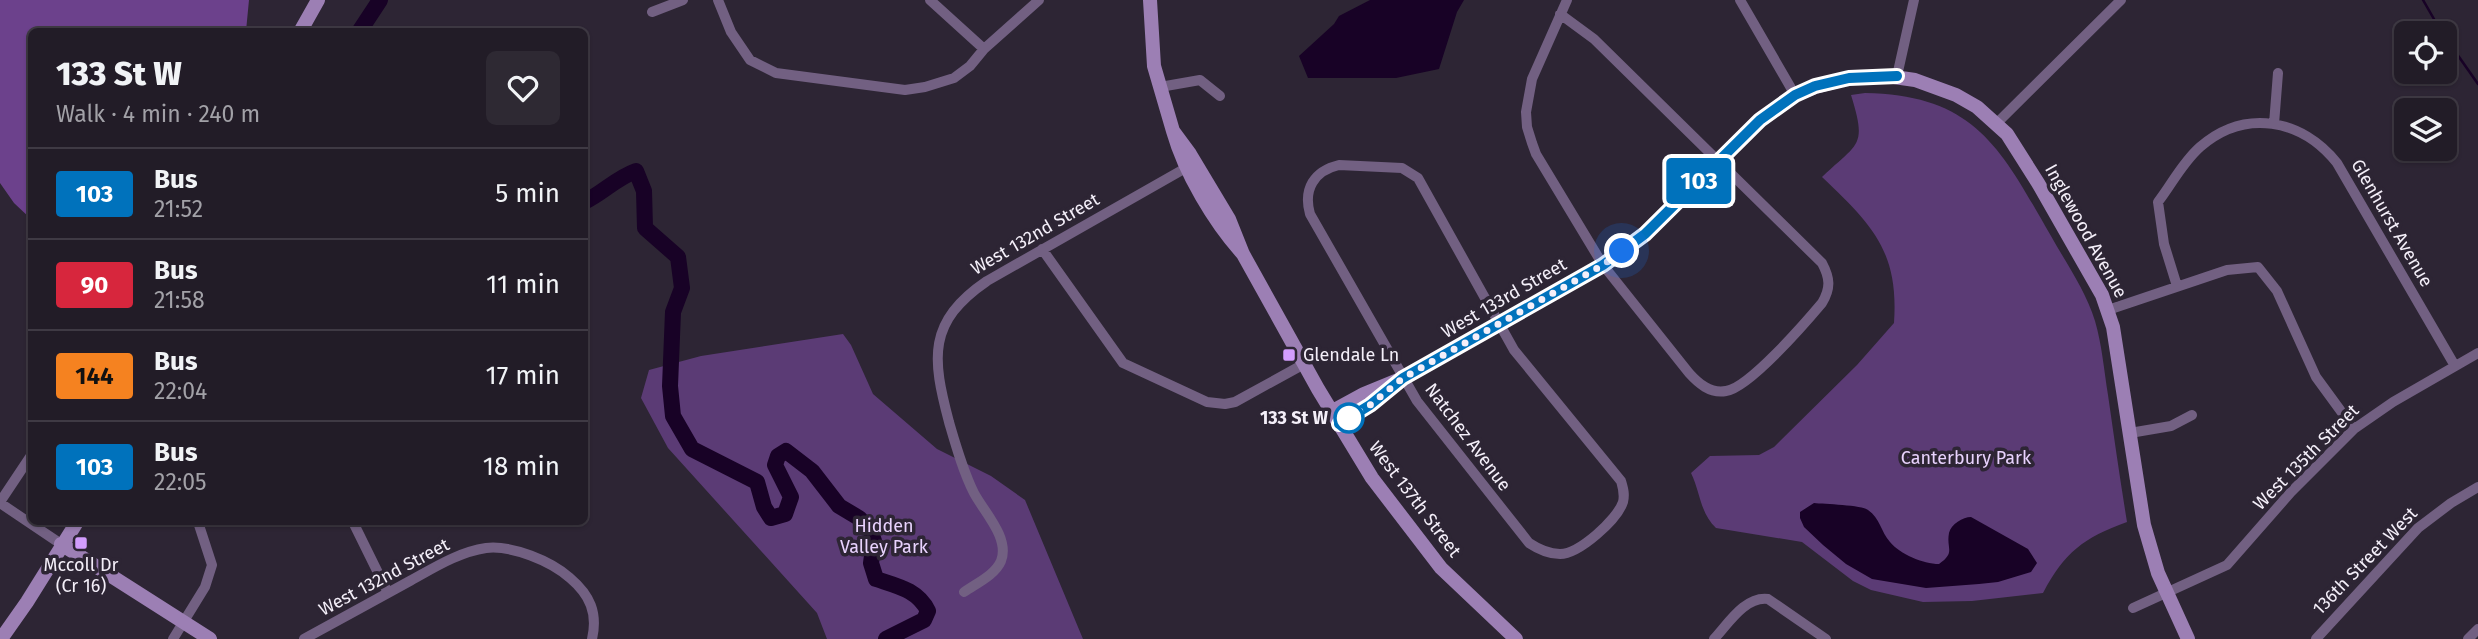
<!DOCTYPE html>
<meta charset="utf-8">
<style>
:root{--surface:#221c27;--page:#2e2933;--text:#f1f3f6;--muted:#a2a1a7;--line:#3f3a44}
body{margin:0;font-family:"Fira Sans",sans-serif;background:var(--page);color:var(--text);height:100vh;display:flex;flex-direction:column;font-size:26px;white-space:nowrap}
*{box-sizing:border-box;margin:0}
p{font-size:23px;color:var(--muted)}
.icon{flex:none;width:38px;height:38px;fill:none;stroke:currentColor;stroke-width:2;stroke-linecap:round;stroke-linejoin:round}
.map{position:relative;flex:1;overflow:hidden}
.drawer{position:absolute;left:28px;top:28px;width:560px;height:497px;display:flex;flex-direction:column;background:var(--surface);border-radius:10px;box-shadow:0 2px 5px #0004,0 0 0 2px var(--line)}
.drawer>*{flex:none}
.badge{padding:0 14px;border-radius:5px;font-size:24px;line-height:46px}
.tools{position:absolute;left:2394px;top:21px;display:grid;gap:14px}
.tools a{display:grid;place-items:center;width:63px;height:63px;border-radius:10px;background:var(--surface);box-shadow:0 2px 5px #0004,0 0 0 2px var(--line);font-size:35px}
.you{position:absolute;width:35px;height:35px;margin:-18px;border:5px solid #fff;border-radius:50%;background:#1a73e8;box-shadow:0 0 0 10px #1a73e833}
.map>.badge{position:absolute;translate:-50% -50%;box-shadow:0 0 0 4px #fff}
.round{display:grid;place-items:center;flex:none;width:74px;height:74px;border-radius:10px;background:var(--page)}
.overview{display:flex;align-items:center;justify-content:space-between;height:119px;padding:0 28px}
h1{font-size:33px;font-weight:800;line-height:52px}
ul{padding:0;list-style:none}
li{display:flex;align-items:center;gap:21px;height:91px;padding:0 28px;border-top:2px solid var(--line)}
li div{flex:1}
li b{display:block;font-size:26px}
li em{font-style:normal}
li .badge{min-width:77px;font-weight:700;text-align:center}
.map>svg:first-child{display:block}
.green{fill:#5b3b75}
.forest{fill:#6c418c}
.water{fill:#180226}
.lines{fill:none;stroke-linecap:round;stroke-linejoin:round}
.stream{stroke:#180226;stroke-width:2.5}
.river{stroke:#180226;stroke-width:16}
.street{stroke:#726082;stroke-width:10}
.secondary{stroke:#9c7fb4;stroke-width:14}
.line-casing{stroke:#fff;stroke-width:16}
.line{stroke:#0072bc;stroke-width:10}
.walk{stroke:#f4eff9;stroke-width:7;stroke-dasharray:0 12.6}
.poi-dot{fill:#d29dfd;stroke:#2d2534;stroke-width:2.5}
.stop-dot{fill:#fff;stroke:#0072bc;stroke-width:3.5}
.labels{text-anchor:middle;stroke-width:7;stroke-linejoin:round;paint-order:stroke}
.street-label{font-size:18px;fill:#f4eff9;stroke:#2d2534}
.poi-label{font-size:18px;fill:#f4eff9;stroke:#2d2534;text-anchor:start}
.stop-label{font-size:18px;font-weight:bold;fill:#f4eff9;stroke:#2d2534;text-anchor:end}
.park-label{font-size:18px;fill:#e9d3fe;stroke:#2d2534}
</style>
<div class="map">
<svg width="2478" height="639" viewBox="0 0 2478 639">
<rect width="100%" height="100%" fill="#2d2534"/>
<path class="green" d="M1865 93C1976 95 2001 149 2051 236 2066 263 2086 291 2095 321 2102 345 2104 370 2108 395 2114 437 2120 479 2127 522 2083 538 2065 552 2043 593L1972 601 1923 602 1871 590 1853 581 1802 542 1716 528C1700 513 1700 491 1691 473L1710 456 1759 455 1774 447 1857 365 1894 323C1899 250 1871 224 1822 177 1859 142 1867 147 1851 95Z
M843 334 851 345 873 394 937 449 991 476 1025 500 1083 639H827L817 613 668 448 641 398 649 370 701 356Z"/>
<path class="forest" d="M0 0H249L246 31 32 32 31 219 14 203 0 183Z"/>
<path class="water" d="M1370 0H1464L1457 12 1439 69 1396 78H1308L1299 56 1334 24 1339 16Z
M1814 503C1824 504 1862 505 1868 510 1880 518 1881 532 1890 542 1900 554 1923 564 1939 564 1956 552 1946 549 1949 533 1951 524 1963 517 1971 517L2028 549 2037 563 2031 572 1998 582 1979 584 1926 588 1872 579 1846 564 1823 545 1804 527 1800 518V512Z"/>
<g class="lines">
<path class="stream" d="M2423 0 2442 33
M2445 37 2478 84"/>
<path class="river" d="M359 32 380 0
M584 202C603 193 616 178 636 171L644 191 645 228 678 257 682 288 673 312 670 386 673 416 692 449 757 482 764 507 771 518 785 514 791 497 775 465 778 456 786 451 812 471 839 506 859 518 870 530 874 541 871 563 876 579C897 586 918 590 928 611L924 620 886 639"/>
<path class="street" d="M718 0 731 32 750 60 776 73 905 90 925 87 954 78 970 66 984 49 1039 0
M930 0 984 49
M1740 0 1795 95
M652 12 683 0
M1560 14 1594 39 1822 263C1830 278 1831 288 1822 303 1806 322 1749 388 1726 391 1710 394 1698 383 1689 373L1603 265 1536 154 1532 143 1527 127 1526 112 1532 79 1567 0
M1897 76 1914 0
M1160 87 1200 80 1220 96
M1997 123 2121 0
M2274 124 2278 73
M1339 165 1402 168 1418 178 1514 350 1621 481C1623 488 1625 494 1623 502 1617 520 1579 554 1560 554 1548 554 1538 549 1529 543L1417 401 1310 214C1303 189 1314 171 1339 165Z
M1042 249 1123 363 1207 402 1225 404 1235 402 1304 364
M2177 286 2164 244 2158 202C2172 184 2182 163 2200 147 2245 108 2302 119 2337 163L2455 366
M2108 310 2227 270 2258 267 2277 291 2316 377 2354 429
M2130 433 2171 426 2192 415
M0 502 32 454
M0 503 61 544
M353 522 388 593
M964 592C977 583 995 575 1001 561 1010 538 984 512 974 493 963 471 956 446 949 422 932 358 927 322 987 281L1191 165
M2133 608 2227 565 2291 492 2354 429 2393 402 2478 353
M173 639 205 587 212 565 198 522
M304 639C339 620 373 601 408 582 432 569 458 552 486 548 512 545 551 561 570 578 590 595 598 613 592 639
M1714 639C1728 624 1745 596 1768 599L1826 639
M2316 639 2418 528 2451 503 2478 487
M2468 639 2478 629"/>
<path class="secondary" d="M1150 0 1154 66 1173 131
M300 32 318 0
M1243 254C1214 222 1185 173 1173 131L1190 154 1229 219 1243 254 1318 389 1372 478 1441 568 1516 639
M1331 412 1364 394 1403 378 1603 265 1645 234 1760 120 1795 95 1815 87 1849 78 1887 76 1915 80 1956 95 1977 107 2007 134 2038 183 2102 295 2113 327 2144 525 2158 573 2188 639
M1339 424 1370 405 1389 389
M61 544 210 639
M1 639 27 602 77 522"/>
</g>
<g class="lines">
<defs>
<path id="line" d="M1339 424 1370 405 1403 378 1603 265 1645 234 1760 120 1795 95 1815 86 1849 78 1897 76"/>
</defs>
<use href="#line" class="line-casing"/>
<use href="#line" class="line"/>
<path class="walk" d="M1349 418 1370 405 1403 378 1603 265 1622 251"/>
</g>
<g class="poi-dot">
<rect x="1282" y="348" width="14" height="14" rx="3.5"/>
<rect x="74" y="536" width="14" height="14" rx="3.5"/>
</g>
<circle class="stop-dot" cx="1349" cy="418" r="14"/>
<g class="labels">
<g class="street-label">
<text transform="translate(2392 223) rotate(60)" y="6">Glenhurst Avenue</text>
<text transform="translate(2086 231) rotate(61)" y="6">Inglewood Avenue</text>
<text transform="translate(1035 234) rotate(-30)" y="6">West 132nd Street</text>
<text transform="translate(1504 298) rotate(-30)" y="6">West 133rd Street</text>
<text transform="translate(1468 437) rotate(53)" y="6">Natchez Avenue</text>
<text transform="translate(2306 457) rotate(-45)" y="6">West 135th Street</text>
<text transform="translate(1415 499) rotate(53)" y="6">West 137th Street</text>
<text transform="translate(2365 561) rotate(-46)" y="6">136th Street West</text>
<text transform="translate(384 577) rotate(-28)" y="6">West 132nd Street</text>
</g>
<g class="poi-label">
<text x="1303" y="361">Glendale Ln</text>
<text x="81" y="571" text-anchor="middle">Mccoll Dr<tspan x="81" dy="21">(Cr 16)</tspan></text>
</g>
<g class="stop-label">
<text x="1328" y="424">133 St W</text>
</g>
<g class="park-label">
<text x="1966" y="464">Canterbury Park</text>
<text x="884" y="532">Hidden<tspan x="884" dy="21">Valley Park</tspan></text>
</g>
</g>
</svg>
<div class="tools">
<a><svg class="icon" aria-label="locate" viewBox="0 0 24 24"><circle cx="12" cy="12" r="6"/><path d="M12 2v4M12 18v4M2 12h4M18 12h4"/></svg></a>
<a><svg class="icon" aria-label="layers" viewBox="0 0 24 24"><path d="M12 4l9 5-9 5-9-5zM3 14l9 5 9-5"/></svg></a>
</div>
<div class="you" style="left:1622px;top:251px"></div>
<b class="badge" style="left:1699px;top:181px;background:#0072bc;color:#fff">103</b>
<section class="drawer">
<div class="overview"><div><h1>133 St W</h1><p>Walk · 4 min · 240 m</p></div><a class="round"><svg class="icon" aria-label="heart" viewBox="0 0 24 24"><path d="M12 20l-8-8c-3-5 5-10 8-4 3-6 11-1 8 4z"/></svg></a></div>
<ul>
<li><span class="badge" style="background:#0072bc;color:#fff">103</span><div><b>Bus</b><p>21:52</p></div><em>5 min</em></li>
<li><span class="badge" style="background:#d7263d;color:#fff">90</span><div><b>Bus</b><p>21:58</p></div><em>11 min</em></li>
<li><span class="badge" style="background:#f58220;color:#111">144</span><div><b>Bus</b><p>22:04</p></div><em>17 min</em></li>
<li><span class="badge" style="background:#0072bc;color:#fff">103</span><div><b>Bus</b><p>22:05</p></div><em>18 min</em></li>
</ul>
</section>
</div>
